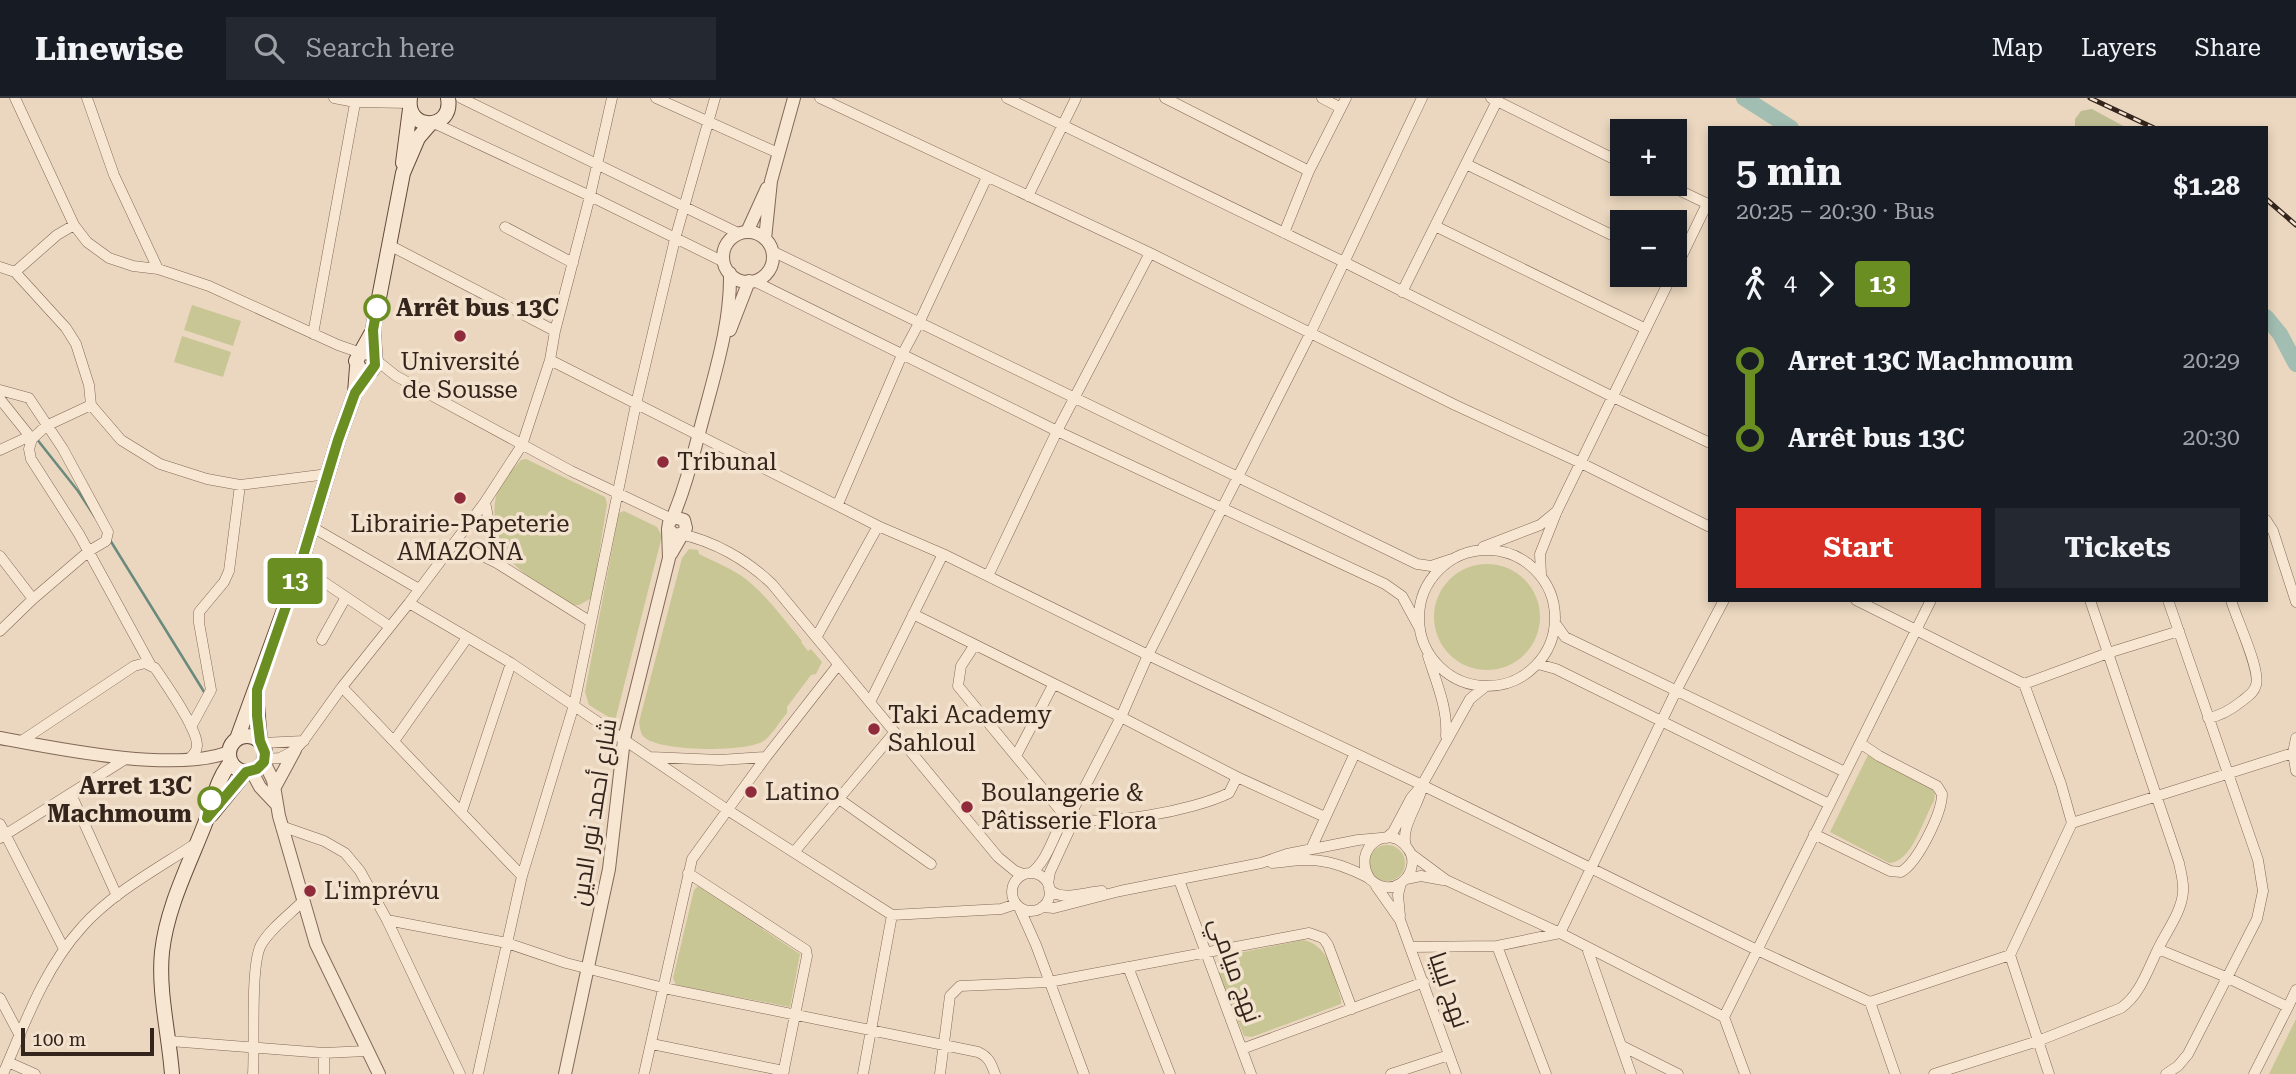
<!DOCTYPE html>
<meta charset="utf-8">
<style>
:root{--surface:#171b24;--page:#242831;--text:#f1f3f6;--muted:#9ea1a6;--line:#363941;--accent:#d93025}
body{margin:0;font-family:"Roboto Serif",Cairo,serif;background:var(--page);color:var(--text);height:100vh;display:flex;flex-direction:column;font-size:26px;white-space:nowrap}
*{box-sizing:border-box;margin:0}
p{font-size:23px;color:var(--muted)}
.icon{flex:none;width:38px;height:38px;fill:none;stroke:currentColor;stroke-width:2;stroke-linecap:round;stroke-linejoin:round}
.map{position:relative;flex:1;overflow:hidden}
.details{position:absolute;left:1708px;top:28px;width:560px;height:476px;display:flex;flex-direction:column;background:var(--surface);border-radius:0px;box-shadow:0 4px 10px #0003}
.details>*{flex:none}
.badge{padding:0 14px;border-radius:5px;font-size:24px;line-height:46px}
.controls{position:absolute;left:1610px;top:21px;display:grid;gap:14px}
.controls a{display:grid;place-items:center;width:77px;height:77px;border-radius:0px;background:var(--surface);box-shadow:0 4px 10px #0003;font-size:35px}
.scale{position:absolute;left:21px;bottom:18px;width:133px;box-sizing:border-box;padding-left:7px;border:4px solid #33241c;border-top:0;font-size:19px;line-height:24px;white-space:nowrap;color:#33241c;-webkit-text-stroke:5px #f3e2ce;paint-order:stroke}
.map>.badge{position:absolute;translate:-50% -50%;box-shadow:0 0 0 4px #fff}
.legs{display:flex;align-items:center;gap:10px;height:77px;padding:0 28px;font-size:23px}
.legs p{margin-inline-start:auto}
.head{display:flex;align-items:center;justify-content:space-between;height:119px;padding:0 28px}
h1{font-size:38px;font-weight:700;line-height:52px}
.cta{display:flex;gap:14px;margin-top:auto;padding:14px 28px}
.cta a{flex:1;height:80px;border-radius:0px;background:var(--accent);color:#fff;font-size:28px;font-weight:700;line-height:80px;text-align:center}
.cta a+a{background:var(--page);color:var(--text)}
ul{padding:0 28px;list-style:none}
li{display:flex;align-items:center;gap:24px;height:77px;font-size:26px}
li i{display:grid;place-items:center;width:10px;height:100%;margin:0 9px;background:currentColor}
li i::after{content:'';width:18px;height:18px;margin:-9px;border:5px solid;border-radius:50%;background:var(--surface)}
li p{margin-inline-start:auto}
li:first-child i{background:linear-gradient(#0000 50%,currentColor 0)}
li:last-child i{background:linear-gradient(currentColor 50%,#0000 0)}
header{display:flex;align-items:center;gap:42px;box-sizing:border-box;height:98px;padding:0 35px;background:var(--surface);border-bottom:2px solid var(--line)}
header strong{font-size:33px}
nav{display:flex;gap:38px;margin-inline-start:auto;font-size:24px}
.search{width:490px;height:63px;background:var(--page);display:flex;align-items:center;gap:18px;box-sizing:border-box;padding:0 24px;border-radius:0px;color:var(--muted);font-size:26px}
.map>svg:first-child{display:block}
.green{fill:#c8c694}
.cemetery{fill:#bdbc93}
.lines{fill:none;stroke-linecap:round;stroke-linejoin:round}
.stream{stroke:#6a8a7d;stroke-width:2.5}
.river{stroke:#a2bdb1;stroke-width:16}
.minor-casing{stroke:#836858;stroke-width:11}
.tertiary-casing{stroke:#836858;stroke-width:14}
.secondary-casing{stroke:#644a3c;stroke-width:16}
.minor{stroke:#f7e6d1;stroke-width:10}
.tertiary{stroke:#f7e6d1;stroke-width:12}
.secondary{stroke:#f7e6d1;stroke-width:14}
.rail-casing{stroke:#33241c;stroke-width:5}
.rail{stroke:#f3e2ce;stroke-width:2.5;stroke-dasharray:8;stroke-linecap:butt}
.line-1-casing{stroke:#fff;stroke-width:16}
.line-1{stroke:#6b8e23;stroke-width:10}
.stop-1-dot{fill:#fff;stroke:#6b8e23;stroke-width:3.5}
.poi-dot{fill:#8f2b3b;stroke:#f3e2ce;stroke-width:2.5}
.labels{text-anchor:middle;stroke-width:7;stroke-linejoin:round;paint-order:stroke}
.stop-label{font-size:24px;font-weight:bold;fill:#33241c;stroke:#f3e2ce;text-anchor:start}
.poi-label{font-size:24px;fill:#33241c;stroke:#f3e2ce;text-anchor:start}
.street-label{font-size:24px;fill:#33241c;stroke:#f3e2ce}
</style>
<header>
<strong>Linewise</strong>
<div class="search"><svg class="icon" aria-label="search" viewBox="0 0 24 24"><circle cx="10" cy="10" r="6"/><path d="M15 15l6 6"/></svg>Search here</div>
<nav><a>Map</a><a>Layers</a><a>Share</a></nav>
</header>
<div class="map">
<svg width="2296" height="976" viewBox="0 0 2296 976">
<rect width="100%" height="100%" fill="#ebd7bf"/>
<path class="green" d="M192 207 241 223 233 248 184 232Z
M182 238 231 254 223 279 174 264Z
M526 361 605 399 607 406 592 500 579 507H573C555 495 533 485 518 470 498 451 487 413 500 388 505 379 514 370 521 362Z
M624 413 657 429 662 438 615 623 589 607 585 594 619 415Z
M689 451 698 452 699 456C715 464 733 471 747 482 768 499 784 522 802 543L801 544 808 553 811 551 822 564 816 576 811 577 787 609V615C780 623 771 639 762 644 743 654 660 654 644 639 640 635 640 629 639 624L682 460Z
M1434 519a53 53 0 1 1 106 0a53 53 0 1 1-106 0Z
M1868 657 1930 688 1935 695 1934 703C1923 721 1912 765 1889 765L1830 734Z
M1369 765a18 18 0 1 1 36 0a18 18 0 1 1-36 0Z
M698 788 800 856 790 909 676 887 673 880 694 792Z
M1303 842C1330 847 1334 879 1341 901V906L1252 939 1244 938 1217 872 1218 864 1224 858Z
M2296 921V976H2269Z"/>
<path class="cemetery" d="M2091 11H2092L2127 30H2075V21L2081 13Z"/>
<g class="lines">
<path class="stream" d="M36 340 78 393 95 419
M110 442 206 597"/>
<path class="river" d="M1744 0 1791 30
M2266 219 2280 236 2296 266"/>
<defs>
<path id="minor" d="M15 0 74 127
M87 0 114 77 158 171
M334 0 355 4 409 5
M461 0 740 136
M612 0 590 98 555 233 550 262 878 428 943 456 1148 557 1422 687 1757 852 1870 904 1895 976
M656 0 778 55
M820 0 1150 155 1455 307 1581 365 1710 429
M1007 0 1344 164 1613 299 1710 345
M1165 0 1309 73
M1322 0 1341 10
M1491 0 1622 65
M434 25 590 98 724 164
M1466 66 1622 142
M1666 86 1710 107
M1028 98 1076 0
M1435 128 1646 231
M505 129 573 165
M1284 135 1309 73 1346 0
M389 147 555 233
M772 153 1417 466 1431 468 1452 461
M0 169 15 174 57 137 74 127 87 144 109 160 133 168 158 171 209 188 338 247 361 255
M1675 172 1707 106
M15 174 66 230 76 246 89 287 91 307 121 342 160 366 207 381 240 387 328 376
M754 183 1057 333 1385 486 1402 498 1420 531
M1402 194 1497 3
M313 236 356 0
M376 262 396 278 571 373 672 421
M0 292 29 300 63 351 108 434 106 443 89 453 33 501 0 533
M0 301 32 341 46 328 91 307
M32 341 29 351 31 361 79 436 150 566
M0 352 30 338
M485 404 497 465
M838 406 902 257 919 225 987 79
M2266 422 2273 433 2296 504
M312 429 419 491
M680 436C714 443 747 462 772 486L998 759 1015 773 1023 776
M455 444 497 465 591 524
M1483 449 1540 427 1557 413
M1419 520a68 68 0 1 1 136 0a68 68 0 1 1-136 0Z
M0 458 33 501
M300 468 389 528
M1541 477 1540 456 1557 413 1672 177
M988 478 1057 333 1150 155
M1856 502 2024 586 2061 686 2072 725 2010 857 2049 976
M2090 502 2108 555 2179 533
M409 505 511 565 726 711 892 817 1001 811 1016 806
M913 516 1121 619 1237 679 1325 719
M1555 525 1565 539 1845 674
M817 538 878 428
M322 542 346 499
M974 548 961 568 958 588 1065 718C1099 731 1195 712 1229 695L1237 679
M1428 558C1436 584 1448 610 1446 638
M1538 566 1556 571 1829 706
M2024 586 2108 555 2179 765C2181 775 2184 784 2183 794 2182 813 2166 834 2158 851L2226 879 2288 909 2254 976
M342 589 522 778
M870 604 943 456
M2208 620C2221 618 2232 611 2242 603 2248 598 2254 595 2256 587 2261 572 2236 520 2231 502
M191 629 211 592 199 525V514L224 484 229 473 240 387
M2296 640 2293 655 2296 673
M394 643 467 540
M20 644 134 568 145 565 155 570C165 585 198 631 197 648 197 654 192 658 188 662
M262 645 304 643
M1016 658 1053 587
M650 659 720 662 766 659 838 567
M265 661 280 660 295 652 304 642 342 589 409 505 485 404 522 347 550 262
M71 696 117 798
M839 701 931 766
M462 713 511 565
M2072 725 2293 655
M0 726 64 851
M281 728 324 743 345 755 360 773 387 822 460 976
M1814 736 1890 773 1901 774C1918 764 1942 715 1942 696L1937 688 1879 658 1860 645
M0 740 127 660
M1386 740 1393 734 1411 700 1422 687 1470 601 1486 588
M1406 748C1400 730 1418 708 1422 690
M1311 751 1355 655
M795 753 894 635
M1411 756 1446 782 1560 835 1724 919 1745 976
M1272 765C1288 764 1305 760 1321 763 1337 765 1353 772 1367 779 1371 782 1375 786 1381 788 1395 793 1410 782 1412 767 1413 761 1412 756 1408 751 1390 723 1350 750 1370 781
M688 775 806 852 807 858 783 976
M1031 775C1053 758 1053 727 1074 710L1121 619 1148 557 1310 236 1422 0
M1012 794a19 19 0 1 1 38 0a19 19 0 1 1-38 0Z
M1406 781 1421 778 1443 782
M1179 782 1251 976
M1048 786 1050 774 1074 722V715
M1376 788 1400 822 1456 976
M1049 791C1061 804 1085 794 1102 793
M1019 809 1036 847 1084 976
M1042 809 1054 810 1120 793 1261 765 1287 756 1358 742 1381 740
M1400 818 1398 797 1401 785
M387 822 507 845 566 865 664 890 978 954C989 959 991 965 995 976
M1497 848 1560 835 1676 593 1724 502
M1411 849 1497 848 1546 976
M1587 850 1631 976
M1128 869 1170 976
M0 900 20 938
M1870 904 2010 857
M2288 909 2296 892
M1724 919 1931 502
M170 943 324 955 366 953
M652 946 784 973
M1622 948 1678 976
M1242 951 1424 884
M8 964 35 976
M3 976C25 925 44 871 82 829 112 795 157 771 195 746
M253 976C255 948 250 867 261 847 270 831 289 817 302 804
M324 976V955
M478 976 522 778 574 607 636 306 675 141 715 0
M644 976 692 761 766 659
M863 976 892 817
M940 976 950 898 960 888 1049 884 1309 835 1323 840 1328 847 1352 911
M1391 976 1449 957
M1934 976 2038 943 2121 910C2140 897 2148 871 2158 851
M2166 976 2178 968 2188 956 2257 821 2263 793 2258 762 2168 502"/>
<path id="tertiary" d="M747 134 767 90
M723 159a25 25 0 1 1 50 0a25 25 0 1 1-50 0Z
M765 141 771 83 794 0
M730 232 749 183
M672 421C687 386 695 349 705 313 717 268 731 222 730 175
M671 456 686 430 684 422 674 419 669 425 668 431 675 437 680 436
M0 640C58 651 175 675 229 654
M264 664 273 682 279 718 316 846 379 976
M252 674 260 689 276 706
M275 689 295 652
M565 976 609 771 624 641 669 460 668 431"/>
<path id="secondary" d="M410 0C405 34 454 33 448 0
M403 65 410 11
M361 255 368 254 374 257 376 265 372 272 366 274 360 272 356 263 371 236
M375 260 373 231 403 75 418 40 430 26
M256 596 260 643
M229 656a18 18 0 1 1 36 0a18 18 0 1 1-36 0Z
M237 641 300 468 338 342 355 295 357 269
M211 717 246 674
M172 976C169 936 158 893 162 854 167 808 190 765 206 723 214 702 216 682 231 664"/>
</defs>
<use href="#minor" class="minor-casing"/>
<use href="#tertiary" class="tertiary-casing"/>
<use href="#secondary" class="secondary-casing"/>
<use href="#minor" class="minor"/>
<use href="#tertiary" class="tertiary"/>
<use href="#secondary" class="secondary"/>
<defs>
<path id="rail" d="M2090 0 2154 30
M2266 101 2296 127"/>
</defs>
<use href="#rail" class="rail-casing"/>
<use href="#rail" class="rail"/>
</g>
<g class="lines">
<defs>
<path id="line-1" d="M211 702 207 720 246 674 257 671 264 664 265 655 260 643 257 618V592L300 468 338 342 355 295 375 267 373 232 377 210"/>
</defs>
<use href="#line-1" class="line-1-casing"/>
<use href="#line-1" class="line-1"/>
</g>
<g class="stop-1-dot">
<circle cx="377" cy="210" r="12"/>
<circle cx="211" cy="702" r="12"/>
</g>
<g class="poi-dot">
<circle cx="460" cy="238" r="7"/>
<circle cx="663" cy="364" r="7"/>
<circle cx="460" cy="400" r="7"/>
<circle cx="874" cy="631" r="7"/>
<circle cx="751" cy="694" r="7"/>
<circle cx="967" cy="709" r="7"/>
<circle cx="310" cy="793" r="7"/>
</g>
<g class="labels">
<g class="stop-label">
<text x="396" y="218">Arrêt bus 13C</text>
<text x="192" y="696" text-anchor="end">Arret 13C<tspan x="192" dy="28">Machmoum</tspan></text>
</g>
<g class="poi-label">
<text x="460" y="272" text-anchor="middle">Université<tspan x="460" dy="28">de Sousse</tspan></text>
<text x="677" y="372">Tribunal</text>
<text x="460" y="434" text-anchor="middle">Librairie-Papeterie<tspan x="460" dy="28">AMAZONA</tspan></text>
<text x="888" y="625">Taki Academy<tspan x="888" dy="28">Sahloul</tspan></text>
<text x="765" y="702">Latino</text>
<text x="981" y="703">Boulangerie &amp;<tspan x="981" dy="28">Pâtisserie Flora</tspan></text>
<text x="324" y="801">L'imprévu</text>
</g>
<g class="street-label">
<text transform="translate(594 714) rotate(-81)" y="8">شارع أحمد نور الدين</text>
<text transform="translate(1235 872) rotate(70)" y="8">نهج ميامي</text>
<text transform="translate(1449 892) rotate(71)" y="8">نهج ليبيا</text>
</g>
</g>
</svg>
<div class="controls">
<a>+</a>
<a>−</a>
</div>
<div class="scale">100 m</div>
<b class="badge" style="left:295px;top:483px;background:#6b8e23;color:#fff">13</b>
<section class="details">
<div class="head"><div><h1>5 min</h1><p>20:25 – 20:30 · Bus</p></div><b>$1.28</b></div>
<div class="legs"><svg class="icon" aria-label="walk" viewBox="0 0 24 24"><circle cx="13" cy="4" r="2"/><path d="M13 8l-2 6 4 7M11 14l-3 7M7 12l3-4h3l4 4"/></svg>4<svg class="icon" aria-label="forward" viewBox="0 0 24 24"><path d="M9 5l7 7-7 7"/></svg><b class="badge" style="background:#6b8e23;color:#fff">13</b></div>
<ul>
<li><i style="color:#6b8e23"></i><b>Arret 13C Machmoum</b><p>20:29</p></li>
<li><i style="color:#6b8e23"></i><b>Arrêt bus 13C</b><p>20:30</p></li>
</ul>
<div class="cta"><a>Start</a><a>Tickets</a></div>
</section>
</div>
